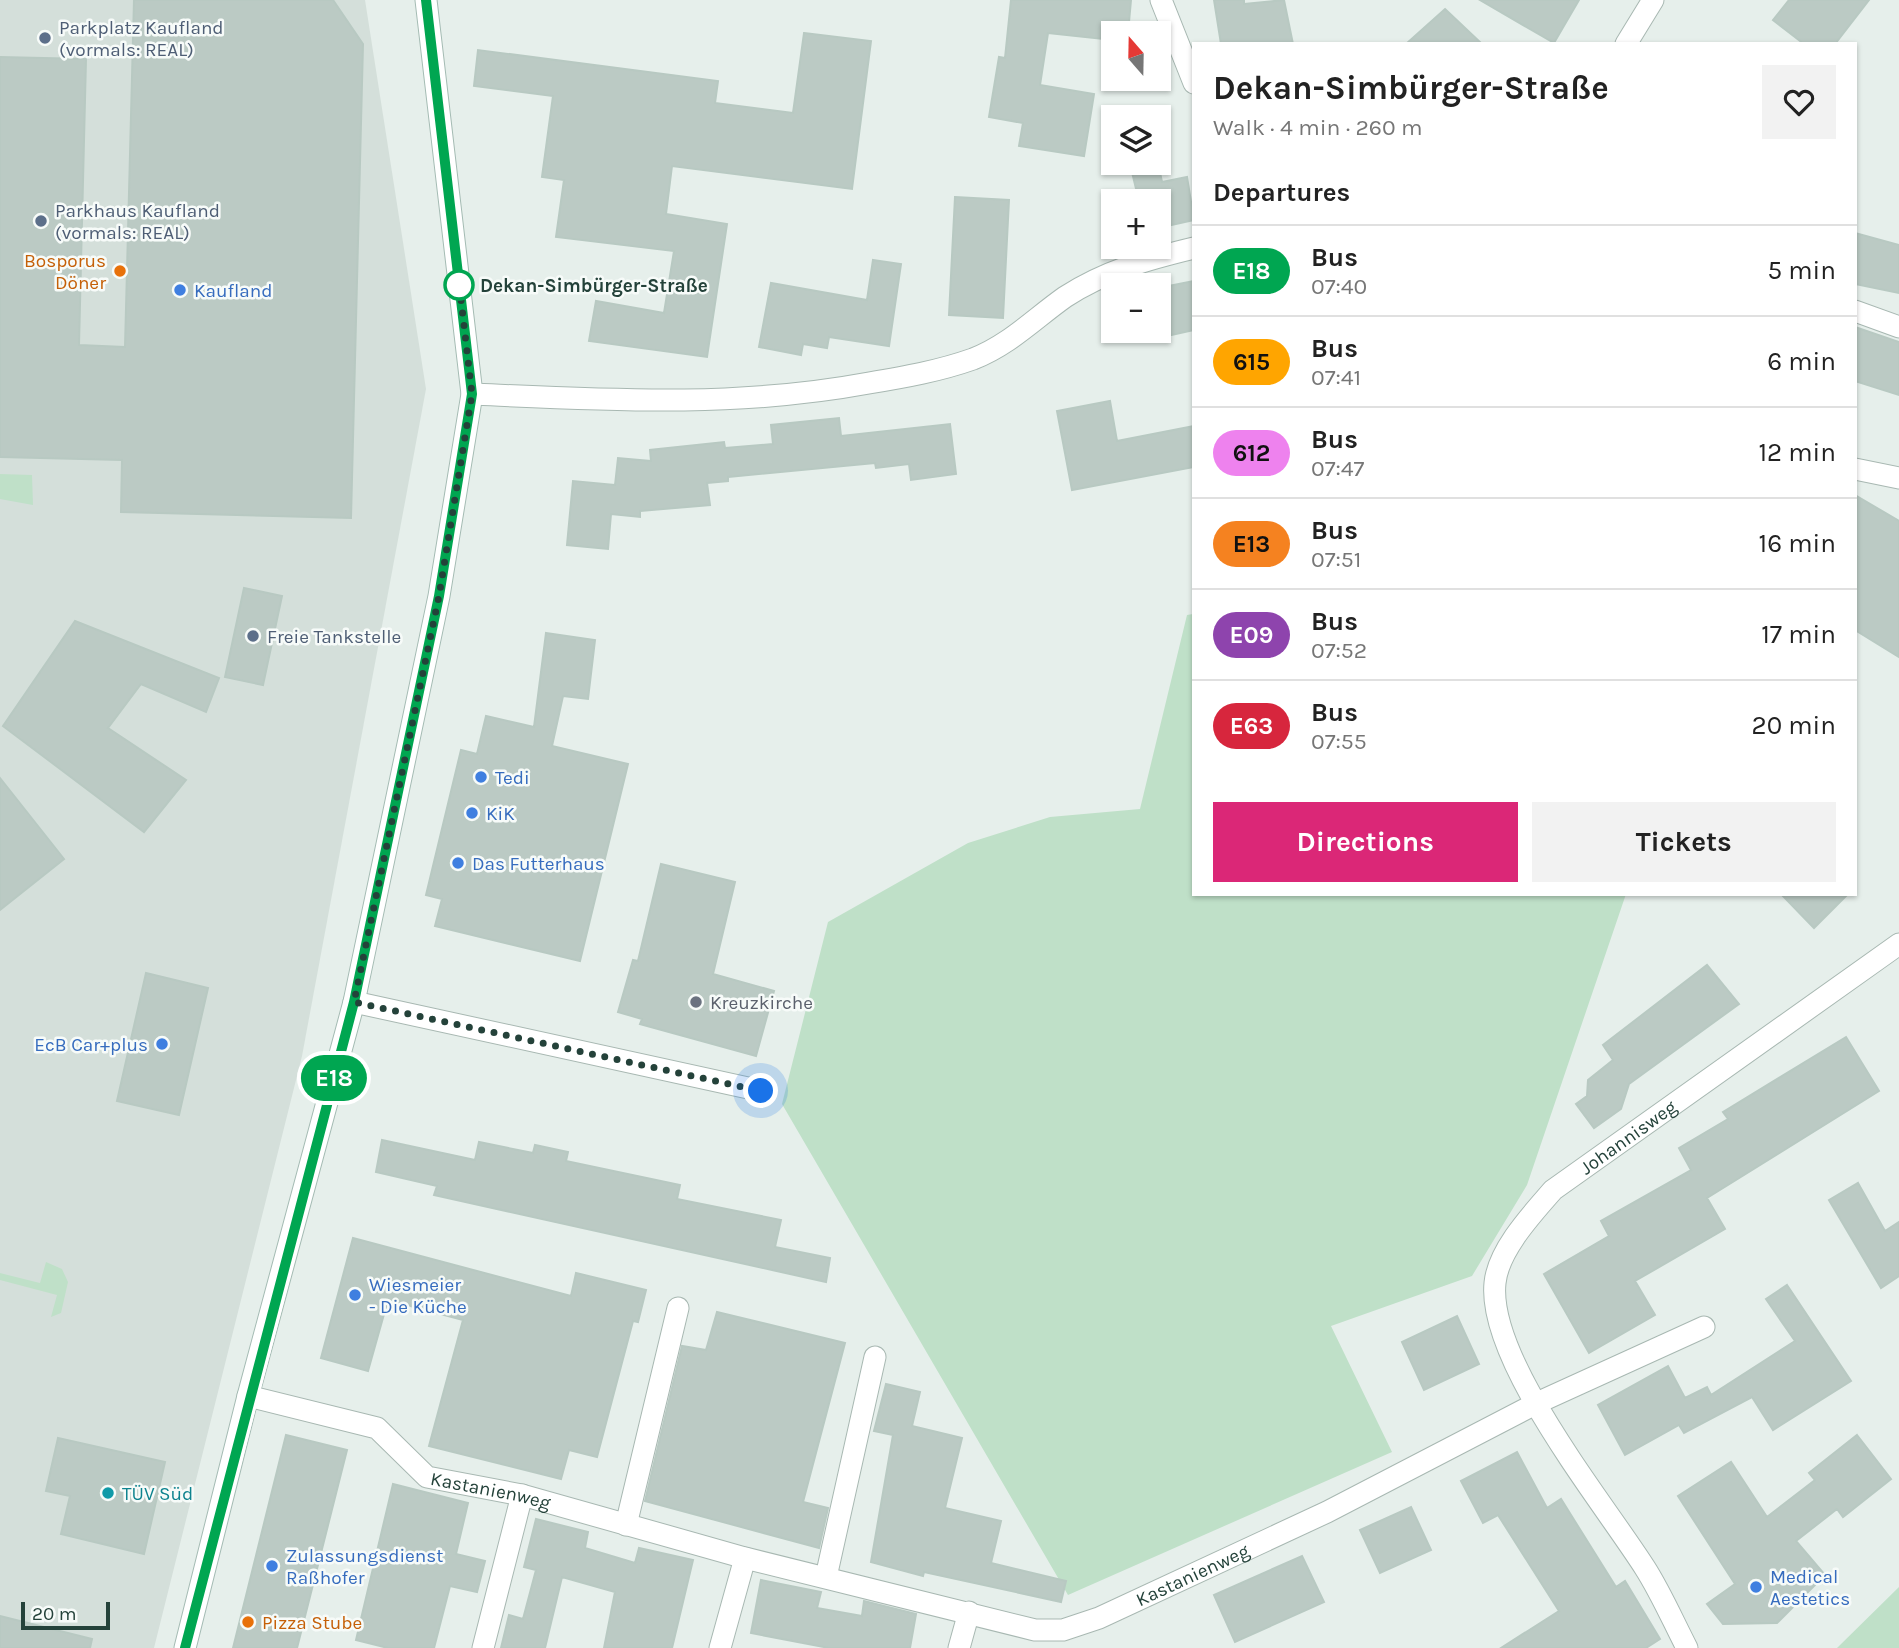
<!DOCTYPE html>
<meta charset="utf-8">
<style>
:root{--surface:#fff;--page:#f2f2f2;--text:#222;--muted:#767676;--line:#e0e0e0;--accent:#db2777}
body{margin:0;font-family:Karla,sans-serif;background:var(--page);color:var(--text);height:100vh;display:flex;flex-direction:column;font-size:26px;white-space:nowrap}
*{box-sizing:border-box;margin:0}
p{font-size:23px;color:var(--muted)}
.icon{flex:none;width:38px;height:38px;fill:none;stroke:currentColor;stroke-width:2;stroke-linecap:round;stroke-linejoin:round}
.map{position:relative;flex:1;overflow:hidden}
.side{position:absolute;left:1192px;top:42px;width:665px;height:854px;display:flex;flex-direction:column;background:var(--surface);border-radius:0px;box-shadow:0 2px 5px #0004}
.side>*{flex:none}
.badge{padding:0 14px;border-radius:23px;font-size:24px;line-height:46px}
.needle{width:46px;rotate:340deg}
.controls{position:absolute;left:1101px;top:21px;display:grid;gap:14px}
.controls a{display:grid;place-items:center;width:70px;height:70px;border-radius:0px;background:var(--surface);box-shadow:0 2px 5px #0004;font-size:35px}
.scale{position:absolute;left:21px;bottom:18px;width:89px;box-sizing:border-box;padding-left:7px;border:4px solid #24423a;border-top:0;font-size:19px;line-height:24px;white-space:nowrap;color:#24423a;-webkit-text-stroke:5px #f7fbf9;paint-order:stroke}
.you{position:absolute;width:35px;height:35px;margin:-18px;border:5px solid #fff;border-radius:50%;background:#1a73e8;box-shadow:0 0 0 10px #1a73e833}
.map>.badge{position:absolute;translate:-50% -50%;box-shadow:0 0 0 4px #fff}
h2{padding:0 21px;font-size:26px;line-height:63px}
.round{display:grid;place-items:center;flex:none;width:74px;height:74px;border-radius:0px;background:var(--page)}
.overview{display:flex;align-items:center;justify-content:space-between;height:119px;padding:0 21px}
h1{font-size:33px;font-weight:700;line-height:52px}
.cta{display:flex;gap:14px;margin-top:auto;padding:14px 21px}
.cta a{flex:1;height:80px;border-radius:0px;background:var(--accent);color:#fff;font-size:28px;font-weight:700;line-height:80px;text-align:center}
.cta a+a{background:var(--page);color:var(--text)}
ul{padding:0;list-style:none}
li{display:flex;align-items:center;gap:21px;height:91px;padding:0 21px;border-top:2px solid var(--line)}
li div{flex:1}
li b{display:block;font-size:26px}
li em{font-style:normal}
li .badge{min-width:77px;font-weight:700;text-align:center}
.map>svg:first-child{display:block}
.built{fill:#d4dfda}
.green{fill:#bfe0c8}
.building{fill:#bbcac4;stroke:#b8c9c2;stroke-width:2}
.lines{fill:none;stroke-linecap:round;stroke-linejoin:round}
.street-casing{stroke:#a8b8b2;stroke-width:23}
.secondary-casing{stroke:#a4bbb3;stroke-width:23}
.street{stroke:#fff;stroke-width:21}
.secondary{stroke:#fff;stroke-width:21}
.line-casing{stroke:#fff;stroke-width:16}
.line{stroke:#00a651;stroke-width:10}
.walk{stroke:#24423a;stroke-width:7;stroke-dasharray:0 12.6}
.service-dot{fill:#5c6f8a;stroke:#f7fbf9;stroke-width:2.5}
.food-dot{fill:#e8710a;stroke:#f7fbf9;stroke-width:2.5}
.stop-dot{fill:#fff;stroke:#00a651;stroke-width:3.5}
.shop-dot{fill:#3f7fe0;stroke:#f7fbf9;stroke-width:2.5}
.worship-dot{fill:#6b7280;stroke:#f7fbf9;stroke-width:2.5}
.culture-dot{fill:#0f9aa8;stroke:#f7fbf9;stroke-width:2.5}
.labels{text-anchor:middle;stroke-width:5;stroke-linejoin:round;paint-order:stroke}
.service-label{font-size:19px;fill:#4e5e75;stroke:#f7fbf9;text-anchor:start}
.food-label{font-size:19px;fill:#c56008;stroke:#f7fbf9;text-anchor:end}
.stop-label{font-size:19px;font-weight:bold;fill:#24423a;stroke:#f7fbf9;text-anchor:start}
.shop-label{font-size:19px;fill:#366cbe;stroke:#f7fbf9;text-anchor:start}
.worship-label{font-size:19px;fill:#5b616d;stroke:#f7fbf9;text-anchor:start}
.street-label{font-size:19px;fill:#24423a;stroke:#f7fbf9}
.culture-label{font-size:19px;fill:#0d838f;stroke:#f7fbf9;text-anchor:start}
</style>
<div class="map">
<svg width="1899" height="1648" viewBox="0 0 1899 1648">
<rect width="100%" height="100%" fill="#e6efeb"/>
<path class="built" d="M0 0H365L426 389 302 1056 154 1648H0Z"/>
<path class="green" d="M0 474 32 475 33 505 0 499Z
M1193 614 1194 894H1626L1527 1185 1472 1276 1331 1326 1392 1452 1068 1595 782 1104 828 922 968 843 1050 817 1140 809 1187 615Z
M46 1262 62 1269 68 1282 61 1313 51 1317 57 1295 0 1280V1273L40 1283Z
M1899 1587V1648H1837L1838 1647Z"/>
<path class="building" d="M134 0H333L363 44 351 518 121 512 122 460 0 457V57L86 59 79 345 125 347Z
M1011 0H1131L1128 33H1104L1103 39 1048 33 1040 85 1094 94 1084 156 1019 146 1023 123 989 117 999 57 1005 58Z
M1214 0H1244V4L1284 0 1293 44H1221Z
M1480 0H1579L1554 43Z
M1789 0H1869L1835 44H1804L1773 20Z
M1445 9 1482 44H1406Z
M804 33 871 41 852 189 672 166 666 214 727 224 707 357 589 341 596 301 664 313 674 251 556 237 564 180 542 177 553 96 474 86 478 50 718 81 715 103 793 113Z
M1158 163 1162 182 1187 177 1194 220 1158 228V201H1139L1131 168Z
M955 197 1009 200 1003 318 949 315Z
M1855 233 1899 245V293L1855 284Z
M873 260 901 264 889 346 829 337 827 348 803 344 801 355 759 347 771 283 867 300Z
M1194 281V330L1158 338V288Z
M1855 327 1899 342V395L1855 381Z
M1110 401 1117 441 1194 426V467L1072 490 1057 411Z
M839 418 841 436 950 424 956 474 911 480 909 464 876 468 875 463 728 477V481L707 483 710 505 640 511V517L611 514 608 549 567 545 573 481 615 485 618 458 651 461 650 450 724 442 725 448 773 444 771 425Z
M1855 495 1899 521V657L1855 630Z
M244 588 282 596 263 685 225 677Z
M75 621 219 678 206 712 141 684 108 728 186 780 144 832 3 726Z
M546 633 595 640 588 699 563 696 552 746 628 764 580 961 435 926 442 899 426 895 461 750 477 754 486 716 534 727Z
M0 778 64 859 0 910Z
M661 864 735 882 713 974 774 991 756 1056 640 1024 642 1019 618 1012 633 960 638 961Z
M1781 894H1848L1814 928Z
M1707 965 1739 1004 1629 1084 1621 1109 1594 1128 1576 1104 1587 1096 1588 1080 1613 1060 1603 1045Z
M146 973 208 988 179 1115 117 1101Z
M1846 1037 1879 1091 1707 1198 1725 1229 1635 1281 1655 1315 1589 1353 1544 1274 1609 1236 1601 1221 1691 1170 1679 1148 1728 1119 1723 1112Z
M382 1140 475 1160 479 1142 533 1153 535 1145 568 1152 566 1161 680 1185 677 1199 781 1220 775 1247 830 1258 826 1282 434 1195 437 1186 376 1172Z
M1858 1183 1885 1231 1899 1222V1276L1881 1288 1829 1200Z
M353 1238 571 1296 576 1273 646 1290 638 1322 633 1321 597 1457 569 1450 561 1479 429 1446 463 1320 388 1300 368 1371 321 1358Z
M1787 1285 1851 1381 1773 1430 1752 1397 1684 1433 1679 1425 1625 1455 1598 1405 1668 1366 1685 1398 1707 1387 1711 1395 1795 1341 1766 1299Z
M717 1312 845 1343 803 1502 828 1508 819 1548 645 1501 682 1346 706 1350Z
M1457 1316 1479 1364 1424 1390 1402 1342Z
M886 1384 920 1392 912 1426 962 1438 945 1508 1001 1521 991 1563 1066 1581 1061 1602 924 1572 923 1576 871 1562 893 1435 874 1431Z
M286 1435 347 1450 297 1648H233Z
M1857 1435 1891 1479 1843 1517 1837 1509 1796 1541 1825 1575 1777 1623 1723 1624 1707 1604 1735 1584 1678 1496 1731 1462 1767 1517 1815 1480 1809 1473Z
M58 1438 165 1462 144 1554 61 1534 70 1496 46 1491Z
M1517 1452 1547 1508 1561 1499 1616 1587 1625 1581 1660 1639 1646 1648H1501L1559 1611 1498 1515 1483 1523 1461 1481Z
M393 1484 468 1503 456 1554 485 1561 477 1592 450 1586 434 1648H388L356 1640Z
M1411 1507 1431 1550 1380 1573 1360 1530Z
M536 1519 588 1532 585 1548 635 1563 639 1548 693 1560 672 1648H604L615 1592 562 1577 545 1648H501L509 1615 523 1619 536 1570 524 1567Z
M1302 1556 1324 1602 1235 1642 1214 1595Z
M761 1580 821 1592 817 1608 862 1616 864 1601 916 1614 910 1648H829L751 1633Z
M0 1616 92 1639 90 1648H0Z"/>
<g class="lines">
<defs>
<g id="street">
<path d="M1161 0 1194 83"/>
<path d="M1626 44 1653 0"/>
<path d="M1855 311 1899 327"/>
<path d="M472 394C608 400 734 408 869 383 905 377 939 371 973 359 1009 345 1034 319 1065 297 1105 271 1148 259 1194 248"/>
<path d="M1855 469 1899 478"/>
<path d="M354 1002 762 1091"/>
<path id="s1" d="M248 1396 377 1428 427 1477 522 1495 745 1558 1035 1630H1063L1099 1618 1327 1512 1537 1403 1704 1327"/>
<path d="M626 1525 678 1308"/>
<path d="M826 1577 875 1357"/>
<path d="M483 1648 522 1495"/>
<path d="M720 1648 745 1558"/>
<path d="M959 1648 969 1612"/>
<path id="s2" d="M1687 1648C1673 1621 1661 1593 1645 1568 1603 1502 1487 1360 1495 1283 1498 1250 1533 1213 1553 1190L1899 944"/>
</g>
<path id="secondary" d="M185 1648 248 1396 354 1002 439 596 472 394 426 0"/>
</defs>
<use href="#street" class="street-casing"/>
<use href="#secondary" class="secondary-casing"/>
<use href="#street" class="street"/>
<use href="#secondary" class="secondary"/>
</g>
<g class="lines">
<defs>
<path id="line" d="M185 1648 354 1002 439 596 472 394 426 0"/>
</defs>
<use href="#line" class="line-casing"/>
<use href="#line" class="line"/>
<path class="walk" d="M459 285 458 274 472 394 439 596 354 1002 761 1091"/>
</g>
<g class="service-dot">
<circle cx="45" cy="38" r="7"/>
<circle cx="41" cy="221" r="7"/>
<circle cx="253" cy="636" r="7"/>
</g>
<g class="food-dot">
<circle cx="120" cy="271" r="7"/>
<circle cx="248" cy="1622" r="7"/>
</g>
<circle class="stop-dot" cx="459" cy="285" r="14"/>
<g class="shop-dot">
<circle cx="180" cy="290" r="7"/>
<circle cx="481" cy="777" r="7"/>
<circle cx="472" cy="813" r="7"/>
<circle cx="458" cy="863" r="7"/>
<circle cx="162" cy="1044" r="7"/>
<circle cx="355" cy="1295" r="7"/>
<circle cx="272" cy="1566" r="7"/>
<circle cx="1756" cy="1587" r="7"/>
</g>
<circle class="worship-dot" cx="696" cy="1002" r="7"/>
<circle class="culture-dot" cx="108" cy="1493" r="7"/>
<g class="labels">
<g class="service-label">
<text x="59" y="34">Parkplatz Kaufland<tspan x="59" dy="22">(vormals: REAL)</tspan></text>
<text x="55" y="217">Parkhaus Kaufland<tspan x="55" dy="22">(vormals: REAL)</tspan></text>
<text x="267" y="643">Freie Tankstelle</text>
</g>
<g class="food-label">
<text x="106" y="267">Bosporus<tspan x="106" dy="22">Döner</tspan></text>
<text x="262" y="1629" text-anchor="start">Pizza Stube</text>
</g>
<g class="stop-label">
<text x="480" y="292">Dekan-Simbürger-Straße</text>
</g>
<g class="shop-label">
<text x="194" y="297">Kaufland</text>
<text x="495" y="784">Tedi</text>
<text x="486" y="820">KiK</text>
<text x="472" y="870">Das Futterhaus</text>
<text x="148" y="1051" text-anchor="end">EcB Car+plus</text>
<text x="369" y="1291">Wiesmeier<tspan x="369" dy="22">- Die Küche</tspan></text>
<text x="286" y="1562">Zulassungsdienst<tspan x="286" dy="22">Raßhofer</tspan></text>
<text x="1770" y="1583">Medical<tspan x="1770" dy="22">Aestetics</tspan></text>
</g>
<g class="worship-label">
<text x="710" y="1009">Kreuzkirche</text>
</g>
<g class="street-label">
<text dy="7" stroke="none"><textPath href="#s2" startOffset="620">Johannisweg</textPath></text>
<text dy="7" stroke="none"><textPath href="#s1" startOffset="268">Kastanienweg</textPath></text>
<text dy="7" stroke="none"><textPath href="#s1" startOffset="999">Kastanienweg</textPath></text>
</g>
<g class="culture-label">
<text x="122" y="1500">TÜV Süd</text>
</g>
</g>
</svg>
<div class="controls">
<a><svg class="needle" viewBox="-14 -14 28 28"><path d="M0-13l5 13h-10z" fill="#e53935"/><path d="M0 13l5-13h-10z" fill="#767676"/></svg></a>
<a><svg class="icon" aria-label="layers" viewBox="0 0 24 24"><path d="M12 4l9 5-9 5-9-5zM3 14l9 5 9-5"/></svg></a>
<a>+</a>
<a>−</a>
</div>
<div class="scale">20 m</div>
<div class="you" style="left:761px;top:1091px"></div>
<b class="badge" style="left:334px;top:1078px;background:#00a651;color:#fff">E18</b>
<section class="side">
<div class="overview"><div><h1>Dekan-Simbürger-Straße</h1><p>Walk · 4 min · 260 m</p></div><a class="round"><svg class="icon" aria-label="heart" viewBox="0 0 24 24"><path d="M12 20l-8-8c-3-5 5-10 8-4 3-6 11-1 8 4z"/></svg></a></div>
<h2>Departures</h2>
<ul>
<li><span class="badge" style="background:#00a651;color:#fff">E18</span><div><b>Bus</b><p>07:40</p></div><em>5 min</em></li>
<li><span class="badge" style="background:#ffa500;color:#111">615</span><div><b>Bus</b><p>07:41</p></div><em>6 min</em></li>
<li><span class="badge" style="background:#ee82ee;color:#111">612</span><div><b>Bus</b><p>07:47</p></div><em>12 min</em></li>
<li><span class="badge" style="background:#f58220;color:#111">E13</span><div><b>Bus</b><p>07:51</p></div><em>16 min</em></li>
<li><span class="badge" style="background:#8e44ad;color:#fff">E09</span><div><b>Bus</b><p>07:52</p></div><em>17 min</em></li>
<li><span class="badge" style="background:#d7263d;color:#fff">E63</span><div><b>Bus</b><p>07:55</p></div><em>20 min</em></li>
</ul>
<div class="cta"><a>Directions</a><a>Tickets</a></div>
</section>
</div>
